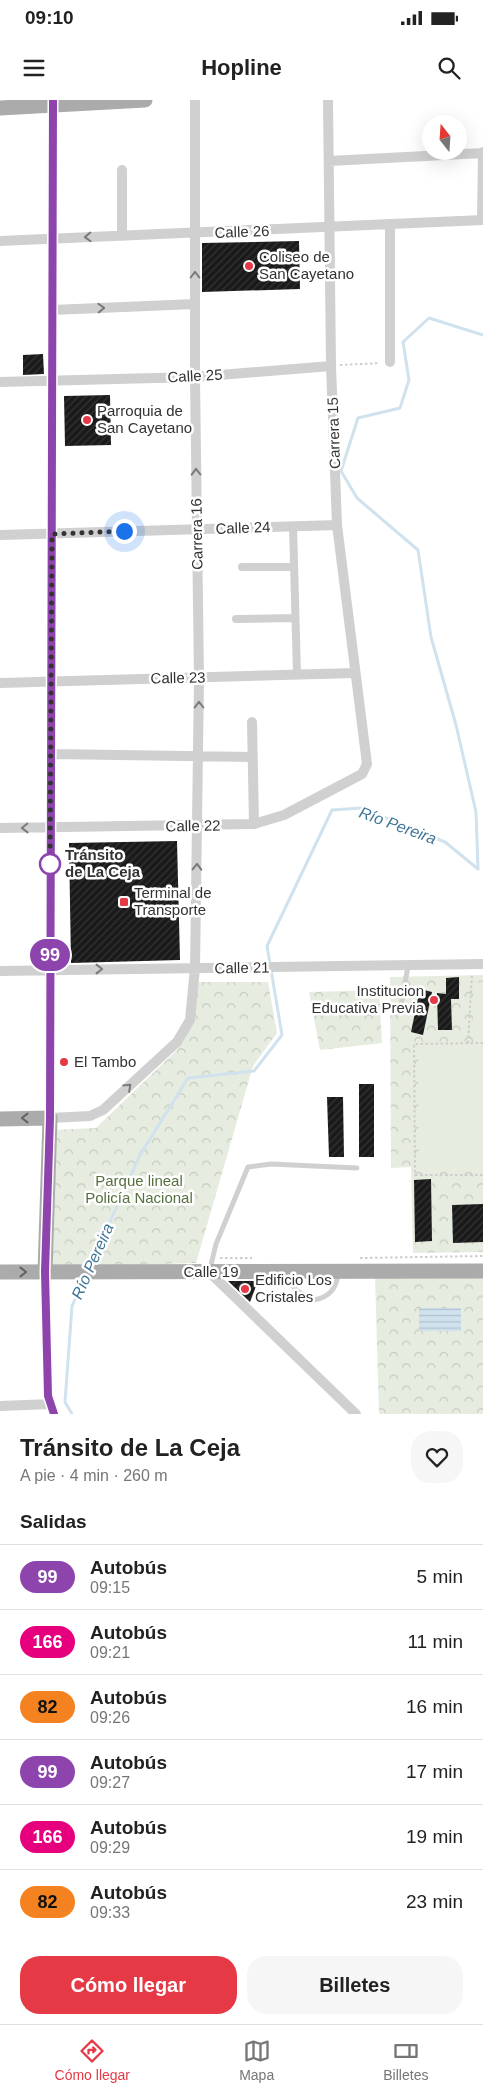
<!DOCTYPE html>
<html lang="es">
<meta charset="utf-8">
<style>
:root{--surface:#fff;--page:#f6f6f6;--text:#222;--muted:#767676;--line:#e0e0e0;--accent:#e63946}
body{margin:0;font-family:Helvetica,sans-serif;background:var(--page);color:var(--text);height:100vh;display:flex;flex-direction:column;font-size:19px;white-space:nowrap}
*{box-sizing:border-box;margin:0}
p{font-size:16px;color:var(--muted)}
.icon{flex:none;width:28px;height:28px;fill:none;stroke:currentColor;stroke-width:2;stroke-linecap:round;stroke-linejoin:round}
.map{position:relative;height:1314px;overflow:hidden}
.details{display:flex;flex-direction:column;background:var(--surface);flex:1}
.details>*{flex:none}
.badge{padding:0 10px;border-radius:16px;font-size:18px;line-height:32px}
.needle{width:32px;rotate:343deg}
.controls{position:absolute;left:422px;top:15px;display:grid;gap:10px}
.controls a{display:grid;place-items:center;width:45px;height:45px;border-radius:50%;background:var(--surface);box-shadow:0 5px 20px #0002;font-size:25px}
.you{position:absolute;width:25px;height:25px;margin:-12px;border:4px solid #fff;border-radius:50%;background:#1a73e8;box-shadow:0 0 0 8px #1a73e833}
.map>.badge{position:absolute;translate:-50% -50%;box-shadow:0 0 0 2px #fff}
h2{padding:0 20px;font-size:19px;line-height:45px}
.round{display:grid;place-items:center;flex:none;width:52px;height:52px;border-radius:20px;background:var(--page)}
.headline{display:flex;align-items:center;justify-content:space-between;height:85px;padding:0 20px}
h1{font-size:24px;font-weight:600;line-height:38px}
.primary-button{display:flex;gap:10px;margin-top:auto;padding:10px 20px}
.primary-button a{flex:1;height:58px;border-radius:20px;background:var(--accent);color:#fff;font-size:20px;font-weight:600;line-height:58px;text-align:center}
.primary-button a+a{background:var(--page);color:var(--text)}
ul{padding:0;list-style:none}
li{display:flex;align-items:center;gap:15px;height:65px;padding:0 20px;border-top:1px solid var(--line)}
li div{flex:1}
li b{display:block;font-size:19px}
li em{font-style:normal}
li .badge{min-width:55px;font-weight:700;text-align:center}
.status{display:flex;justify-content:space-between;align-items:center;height:35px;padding:0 25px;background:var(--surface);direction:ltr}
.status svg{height:14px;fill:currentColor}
header{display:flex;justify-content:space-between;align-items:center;height:65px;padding:0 20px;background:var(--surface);font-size:22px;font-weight:600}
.tabs{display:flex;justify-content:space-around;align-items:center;height:70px;border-top:1px solid var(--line);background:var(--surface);font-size:14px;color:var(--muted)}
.tabs a{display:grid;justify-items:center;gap:2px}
.tabs .selected{color:var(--accent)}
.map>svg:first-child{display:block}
.park{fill:url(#park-crowns)}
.pitch{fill:#e6ecdf}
.water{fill:url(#water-rules)}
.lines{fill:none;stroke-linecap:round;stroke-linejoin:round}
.stream{stroke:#cfe2ee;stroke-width:3}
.building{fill:url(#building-hatch)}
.path{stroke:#cdcdcd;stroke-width:2;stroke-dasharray:2.5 2.5;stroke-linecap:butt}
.service{stroke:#d0d0d0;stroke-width:5}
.pedestrian{stroke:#d0d0d0;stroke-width:8}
.minor{stroke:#d0d0d0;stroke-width:10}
.primary{stroke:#ababab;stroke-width:15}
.oneway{stroke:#7a7a7a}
.oneway2{stroke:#636363}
.line-casing{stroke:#fff;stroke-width:11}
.line{stroke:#8e44ad;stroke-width:8}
.walk{stroke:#333;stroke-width:5;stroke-dasharray:0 9}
.poi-dot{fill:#e63946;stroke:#fff;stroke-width:2}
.stop-dot{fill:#fff;stroke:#8e44ad;stroke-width:2.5}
.labels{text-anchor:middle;stroke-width:5;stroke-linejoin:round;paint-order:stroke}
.street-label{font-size:15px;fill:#333;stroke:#fff}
.poi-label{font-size:15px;fill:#333;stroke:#fff;text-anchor:start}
.stop-label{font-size:15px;font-weight:bold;fill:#333;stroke:#fff;text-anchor:start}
.park-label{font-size:15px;fill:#56703f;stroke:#fff}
.water-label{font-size:16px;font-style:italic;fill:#3f7597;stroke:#fff}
</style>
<div class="status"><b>09:10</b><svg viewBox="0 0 49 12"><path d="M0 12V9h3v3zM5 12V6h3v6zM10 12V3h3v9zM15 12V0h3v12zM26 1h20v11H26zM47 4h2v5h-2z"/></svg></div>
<header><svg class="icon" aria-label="menu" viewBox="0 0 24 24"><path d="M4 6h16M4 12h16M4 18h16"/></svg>Hopline<svg class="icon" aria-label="search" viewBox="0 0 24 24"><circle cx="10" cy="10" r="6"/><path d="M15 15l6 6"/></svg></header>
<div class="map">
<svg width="483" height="1314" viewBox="0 0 483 1314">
<defs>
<pattern id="park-crowns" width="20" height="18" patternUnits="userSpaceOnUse" patternTransform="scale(1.25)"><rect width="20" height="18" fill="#e6ecdf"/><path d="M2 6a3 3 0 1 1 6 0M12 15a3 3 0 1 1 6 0" fill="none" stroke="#c6cbc0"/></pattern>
<pattern id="water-rules" width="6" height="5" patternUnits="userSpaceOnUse" patternTransform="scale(1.25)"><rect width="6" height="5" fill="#cfe2ee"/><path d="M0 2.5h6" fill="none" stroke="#b2c2cd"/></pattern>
<pattern id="building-hatch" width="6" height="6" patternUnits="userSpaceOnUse" patternTransform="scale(1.25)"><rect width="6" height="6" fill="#1a1a1a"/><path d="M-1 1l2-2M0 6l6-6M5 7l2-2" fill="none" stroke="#333"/></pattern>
</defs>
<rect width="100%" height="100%" fill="#fff"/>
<path class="park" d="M483 875V1152L413 1153 411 1067 391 1068 390 877Z
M198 882H268L277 933 253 966 196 1163 48 1167 53 1030 96 1028 177 950 194 922Z
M379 890 382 943 320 950 309 892Z
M375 1176H483V1314H379Z"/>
<path class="pitch" d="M483 882V938H474L473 883Z
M483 946V1070L419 1071 418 947Z"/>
<path class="water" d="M419 1208H461V1231H419Z"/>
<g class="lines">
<path class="stream" d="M90 1166 140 1055 188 978 254 971 282 935 267 846 332 710 361 708 445 742 478 769 476 712 456 625 431 537 418 450 357 398 341 371 358 318 400 308 409 280 403 242 429 218 483 235
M72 1314 65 1302 72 1206 85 1177"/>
</g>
<path class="building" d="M299 141 300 189 202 192V143Z
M43 254 44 274 23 275V255Z
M110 295 111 345 65 346 64 296Z
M177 741 180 860 71 863 69 743Z
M459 877V899H451L452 930H438L437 893 446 894V878Z
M420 889 432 892 423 935 411 932Z
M359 984H374V1057H359Z
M327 997H343L344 1057H329Z
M431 1079 432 1141 415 1142 414 1080Z
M483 1104V1142L453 1143 452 1105Z
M228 1181H258L250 1202Z"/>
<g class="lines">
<path class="path" d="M340 265 380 263
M468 943 472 874
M483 943 414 944 415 1075H483
M220 1158H252
M360 1158 483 1156"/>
<path class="service" d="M401 906 408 866
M210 1169 216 1144 248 1067 271 1064 357 1068
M283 1174 297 1191 314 1200C329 1197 337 1189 338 1173"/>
<path class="pedestrian" d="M293 426 297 575
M242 467H293
M236 519 294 518"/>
<path class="minor" d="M53 1 50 1018 90 1016 103 1010 177 942 190 920 195 868 199 578 195 277V0
M329 61 483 53
M122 70V136
M482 120 483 52
M0 141 483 120
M52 210 195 204
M390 262V125
M0 282 195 277 331 266
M0 435 337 425
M0 583 355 573
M252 622 254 724
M51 654 252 657
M0 728 254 724 284 715 362 674 367 664 337 425 331 266 328 0
M0 871 483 864
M45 1172 48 1296 54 1314
M209 1172 356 1314
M0 1306 51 1304"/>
<path class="primary" d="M0 8 145 0
M0 1019 50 1018 45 1172
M0 1172 483 1171"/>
</g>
<defs><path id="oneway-chevron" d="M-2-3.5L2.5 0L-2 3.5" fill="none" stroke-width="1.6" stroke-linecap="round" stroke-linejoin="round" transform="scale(1.25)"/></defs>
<g class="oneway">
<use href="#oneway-chevron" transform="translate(88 137) rotate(178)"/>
<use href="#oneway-chevron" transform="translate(195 175) rotate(-90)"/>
<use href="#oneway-chevron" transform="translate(101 208) rotate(-2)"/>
<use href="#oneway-chevron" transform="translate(196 372) rotate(-91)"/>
<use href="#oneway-chevron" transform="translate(199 605) rotate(-90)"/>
<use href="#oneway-chevron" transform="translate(25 728) rotate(179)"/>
<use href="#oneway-chevron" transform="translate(197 767) rotate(-89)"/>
<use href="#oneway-chevron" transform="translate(99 869)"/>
<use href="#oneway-chevron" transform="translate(128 987) rotate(-43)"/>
</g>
<g class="oneway2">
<use href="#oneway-chevron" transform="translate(25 1018) rotate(180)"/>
<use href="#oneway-chevron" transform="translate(23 1172)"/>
</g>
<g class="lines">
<defs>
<path id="line" d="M53 0 50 1018 45 1172 48 1296 54 1314"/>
</defs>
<use href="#line" class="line-casing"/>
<use href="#line" class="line"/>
<path class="walk" d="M50 764 52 434 124 431"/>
</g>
<g class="poi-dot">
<circle cx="249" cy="166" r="5"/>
<circle cx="87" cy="320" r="5"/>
<rect x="119" y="797" width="10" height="10" rx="2.5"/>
<circle cx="434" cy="900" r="5"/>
<circle cx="64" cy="962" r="5"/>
<circle cx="245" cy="1189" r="5"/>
</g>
<circle class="stop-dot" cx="50" cy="764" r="10"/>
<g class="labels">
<g class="street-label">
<text transform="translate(242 132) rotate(-2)" y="5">Calle 26</text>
<text transform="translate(195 276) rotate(-3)" y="5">Calle 25</text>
<text transform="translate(334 333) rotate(-92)" y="5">Carrera 15</text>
<text transform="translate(243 428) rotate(-2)" y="5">Calle 24</text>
<text transform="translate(197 434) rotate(-91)" y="5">Carrera 16</text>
<text transform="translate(178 578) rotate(-1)" y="5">Calle 23</text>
<text transform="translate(193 726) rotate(-1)" y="5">Calle 22</text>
<text transform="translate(242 868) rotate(-1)" y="5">Calle 21</text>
<text x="211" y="1177">Calle 19</text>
</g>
<g class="poi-label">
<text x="259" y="162">Coliseo de<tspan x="259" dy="17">San Cayetano</tspan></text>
<text x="97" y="316">Parroquia de<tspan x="97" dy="17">San Cayetano</tspan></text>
<text x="134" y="798">Terminal de<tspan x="134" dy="17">Transporte</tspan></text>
<text x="424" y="896" text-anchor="end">Institucion<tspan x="424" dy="17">Educativa Previa</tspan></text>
<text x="74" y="967">El Tambo</text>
<text x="255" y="1185">Edificio Los<tspan x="255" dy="17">Cristales</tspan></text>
</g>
<g class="stop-label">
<text x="65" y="760">Tránsito<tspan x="65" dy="17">de La Ceja</tspan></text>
</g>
<g class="park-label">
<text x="139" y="1086">Parque lineal<tspan x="139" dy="17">Policía Nacional</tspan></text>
</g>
<g class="water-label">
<text transform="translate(398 725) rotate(20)" y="6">Río Pereira</text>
<text transform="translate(92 1161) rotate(-66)" y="6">Río Pereira</text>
</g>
</g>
</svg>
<div class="controls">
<a><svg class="needle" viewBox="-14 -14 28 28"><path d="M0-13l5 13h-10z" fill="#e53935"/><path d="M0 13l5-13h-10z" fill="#767676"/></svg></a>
</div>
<div class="you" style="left:124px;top:431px"></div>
<b class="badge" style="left:50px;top:855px;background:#8e44ad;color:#fff">99</b>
</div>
<section class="details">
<div class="headline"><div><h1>Tránsito de La Ceja</h1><p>A pie · 4 min · 260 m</p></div><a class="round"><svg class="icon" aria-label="heart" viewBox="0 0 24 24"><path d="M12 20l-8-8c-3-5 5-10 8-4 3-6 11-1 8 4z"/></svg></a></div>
<h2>Salidas</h2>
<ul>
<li><span class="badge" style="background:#8e44ad;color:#fff">99</span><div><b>Autobús</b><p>09:15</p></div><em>5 min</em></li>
<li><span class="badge" style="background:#e6007e;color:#fff">166</span><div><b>Autobús</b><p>09:21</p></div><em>11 min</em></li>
<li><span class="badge" style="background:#f58220;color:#111">82</span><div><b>Autobús</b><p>09:26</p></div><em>16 min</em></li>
<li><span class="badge" style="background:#8e44ad;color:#fff">99</span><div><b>Autobús</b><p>09:27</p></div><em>17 min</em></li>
<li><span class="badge" style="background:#e6007e;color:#fff">166</span><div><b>Autobús</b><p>09:29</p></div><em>19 min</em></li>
<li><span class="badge" style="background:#f58220;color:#111">82</span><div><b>Autobús</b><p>09:33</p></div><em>23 min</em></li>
</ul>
<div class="primary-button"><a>Cómo llegar</a><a>Billetes</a></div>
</section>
<nav class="tabs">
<a class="selected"><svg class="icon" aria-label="directions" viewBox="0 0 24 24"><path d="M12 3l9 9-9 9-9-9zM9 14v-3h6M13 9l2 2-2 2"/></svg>Cómo llegar</a>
<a><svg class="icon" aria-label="map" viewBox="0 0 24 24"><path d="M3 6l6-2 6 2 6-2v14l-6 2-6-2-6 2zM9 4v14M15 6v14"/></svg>Mapa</a>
<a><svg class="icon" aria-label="tickets" viewBox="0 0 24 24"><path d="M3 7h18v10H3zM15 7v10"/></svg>Billetes</a>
</nav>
